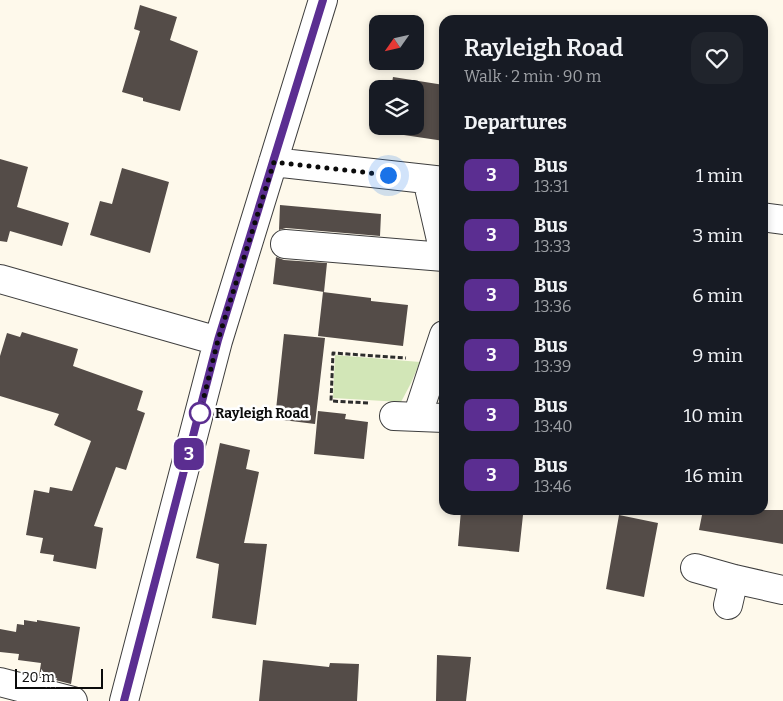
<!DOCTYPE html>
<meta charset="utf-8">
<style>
:root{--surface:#171b24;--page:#20242c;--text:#f1f3f6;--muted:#9ea1a6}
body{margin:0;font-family:Bitter,serif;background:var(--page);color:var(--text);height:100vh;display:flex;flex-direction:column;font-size:19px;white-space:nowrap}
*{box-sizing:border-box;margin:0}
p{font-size:16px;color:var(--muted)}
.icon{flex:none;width:28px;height:28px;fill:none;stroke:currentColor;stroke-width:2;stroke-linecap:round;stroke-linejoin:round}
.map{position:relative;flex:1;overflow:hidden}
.sheet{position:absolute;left:439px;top:15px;width:329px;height:500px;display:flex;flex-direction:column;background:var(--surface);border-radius:15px;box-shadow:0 2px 8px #0003}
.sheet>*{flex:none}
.badge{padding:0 10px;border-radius:8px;font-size:18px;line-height:32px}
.needle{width:32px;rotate:236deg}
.buttons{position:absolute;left:369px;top:15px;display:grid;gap:10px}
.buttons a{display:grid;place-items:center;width:55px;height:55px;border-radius:10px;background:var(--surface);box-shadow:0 2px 8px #0003;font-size:25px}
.scale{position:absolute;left:15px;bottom:12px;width:88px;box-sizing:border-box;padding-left:5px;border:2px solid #0b0b0b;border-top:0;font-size:14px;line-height:18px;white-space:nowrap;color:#0b0b0b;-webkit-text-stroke:4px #fff;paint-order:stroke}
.you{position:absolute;width:25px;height:25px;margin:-12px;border:4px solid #fff;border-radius:50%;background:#1a73e8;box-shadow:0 0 0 8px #1a73e833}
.map>.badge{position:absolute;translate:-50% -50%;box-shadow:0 0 0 2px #fff}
h2{padding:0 25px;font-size:19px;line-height:45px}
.round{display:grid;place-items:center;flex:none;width:52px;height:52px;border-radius:15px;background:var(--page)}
.summary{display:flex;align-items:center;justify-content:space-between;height:85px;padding:0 25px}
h1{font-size:24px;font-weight:600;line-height:38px}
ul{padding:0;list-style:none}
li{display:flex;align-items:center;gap:15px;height:60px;padding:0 25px}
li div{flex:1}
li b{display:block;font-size:19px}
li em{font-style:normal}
li .badge{min-width:55px;font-weight:700;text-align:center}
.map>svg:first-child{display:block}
.green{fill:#d2e6b7}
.building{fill:#544c48}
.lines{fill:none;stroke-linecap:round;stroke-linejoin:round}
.minor-casing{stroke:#3e3e3e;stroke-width:30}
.path{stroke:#2d2d2d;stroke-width:3;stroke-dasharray:5 2.5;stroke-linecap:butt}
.minor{stroke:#fff;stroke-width:28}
.line-casing{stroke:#fff;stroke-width:11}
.line{stroke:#5b2e91;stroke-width:8}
.walk{stroke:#0b0b0b;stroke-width:5;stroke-dasharray:0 9}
.stop-dot{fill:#fff;stroke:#5b2e91;stroke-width:2.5}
.labels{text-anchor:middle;stroke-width:5;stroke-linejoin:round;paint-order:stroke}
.stop-label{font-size:14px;font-weight:bold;fill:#0b0b0b;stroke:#fff;text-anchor:start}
</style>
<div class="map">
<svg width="783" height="701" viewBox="0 0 783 701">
<rect width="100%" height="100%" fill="#fef9eb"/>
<path class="green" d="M335 355 420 362 411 383 401 402 333 398Z"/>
<path class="building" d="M140 5 177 17 170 40 198 51 180 111 143 101V98L122 92 140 31 134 29Z
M393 77 444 85V141L384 132 385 126H415V89H391Z
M0 159 28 167 17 207 69 223 62 246 10 231 7 242 0 241Z
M122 168 169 182 150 253 90 235 100 201 112 204Z
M280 205 381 214 380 236 286 228 279 230Z
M276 257 284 260 327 263 324 292 273 284Z
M323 292 371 298V301L408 305 403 346 318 336Z
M22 332 78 349 73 366 143 391 137 410 145 413 126 470 116 467 94 526 103 528 96 569 53 561 54 555 40 553 43 538 26 535 34 490 49 493 50 487 72 491 91 441 54 425 59 414 0 396V356L7 333 20 337Z
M284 334 325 338 315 424 275 419Z
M318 411 346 414 345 419 368 422 364 459 314 454Z
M220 443 250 450 246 469 259 472 244 543 267 544 256 625 212 618 219 564 196 558Z
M461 510H516V514L523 515 519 552 458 546Z
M703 510H783V544L699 530Z
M619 515 658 523 644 597 606 589Z
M24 620 37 622V620L80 627 71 684 39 676 41 663 18 660 19 654 0 652V629L16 632 17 624 24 625Z
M437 655 471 657 466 701H436Z
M263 660 329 667 330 663 359 664 357 701H259Z"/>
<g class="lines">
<defs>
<path id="minor" d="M273 162 444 181
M427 179 444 253
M762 217 783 220
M285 244 444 257
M0 279 218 341
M394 416 444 418
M417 417 444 335
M695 568 734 579 783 590
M728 605 734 579
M0 682 73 701
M124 701 218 341 323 0"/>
</defs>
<use href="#minor" class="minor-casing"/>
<path class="path" d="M368 403 331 401 333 353 406 358"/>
<use href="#minor" class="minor"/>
</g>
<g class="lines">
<defs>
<path id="line" d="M124 701 218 340 323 0"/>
</defs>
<use href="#line" class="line-casing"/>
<use href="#line" class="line"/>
<path class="walk" d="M200 413 218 340 274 162 388 175"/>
</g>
<circle class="stop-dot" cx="200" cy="413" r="10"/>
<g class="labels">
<g class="stop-label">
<text x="215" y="418">Rayleigh Road</text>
</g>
</g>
</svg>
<div class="buttons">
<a><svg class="needle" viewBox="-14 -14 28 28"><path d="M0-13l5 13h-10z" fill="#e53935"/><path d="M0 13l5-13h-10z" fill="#9ea1a6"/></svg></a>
<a><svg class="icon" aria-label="layers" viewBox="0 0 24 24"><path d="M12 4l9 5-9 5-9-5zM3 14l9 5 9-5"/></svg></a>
</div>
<div class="scale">20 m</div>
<div class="you" style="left:388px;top:175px"></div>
<b class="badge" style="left:189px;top:454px;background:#5b2e91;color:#fff">3</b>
<section class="sheet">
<div class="summary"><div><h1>Rayleigh Road</h1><p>Walk · 2 min · 90 m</p></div><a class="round"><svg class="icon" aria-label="heart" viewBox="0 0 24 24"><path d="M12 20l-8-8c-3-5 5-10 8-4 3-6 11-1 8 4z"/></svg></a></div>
<h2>Departures</h2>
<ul>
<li><span class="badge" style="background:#5b2e91;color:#fff">3</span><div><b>Bus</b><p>13:31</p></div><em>1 min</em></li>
<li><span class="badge" style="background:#5b2e91;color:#fff">3</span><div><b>Bus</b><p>13:33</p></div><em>3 min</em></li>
<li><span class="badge" style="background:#5b2e91;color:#fff">3</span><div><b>Bus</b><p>13:36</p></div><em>6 min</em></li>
<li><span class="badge" style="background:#5b2e91;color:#fff">3</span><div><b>Bus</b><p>13:39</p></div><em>9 min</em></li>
<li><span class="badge" style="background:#5b2e91;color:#fff">3</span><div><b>Bus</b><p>13:40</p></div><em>10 min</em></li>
<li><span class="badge" style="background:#5b2e91;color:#fff">3</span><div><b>Bus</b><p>13:46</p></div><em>16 min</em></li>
</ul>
</section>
</div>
